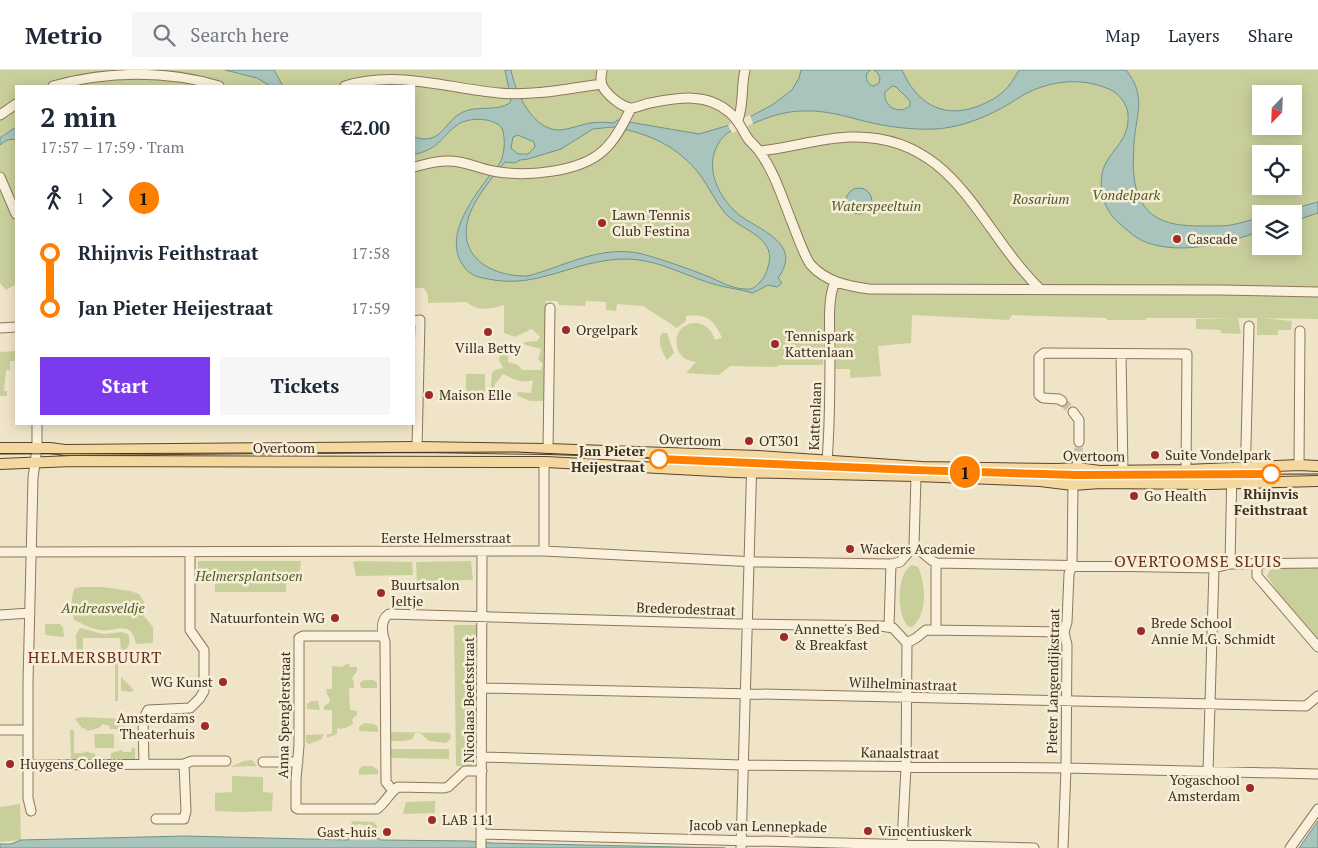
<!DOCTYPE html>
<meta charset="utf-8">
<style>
:root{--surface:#fff;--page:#f6f6f7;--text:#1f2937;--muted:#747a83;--line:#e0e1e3;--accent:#7c3aed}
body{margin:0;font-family:"PT Serif",serif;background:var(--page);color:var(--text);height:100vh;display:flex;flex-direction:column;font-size:19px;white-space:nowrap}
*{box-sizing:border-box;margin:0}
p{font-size:16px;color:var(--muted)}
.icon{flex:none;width:28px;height:28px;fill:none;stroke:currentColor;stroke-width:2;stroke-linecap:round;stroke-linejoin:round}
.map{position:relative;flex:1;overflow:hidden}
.side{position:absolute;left:15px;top:15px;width:400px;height:340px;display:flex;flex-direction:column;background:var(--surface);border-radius:0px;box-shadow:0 2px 12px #0003}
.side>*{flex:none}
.badge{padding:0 10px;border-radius:16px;font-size:18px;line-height:32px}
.needle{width:32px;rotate:203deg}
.controls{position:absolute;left:1252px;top:15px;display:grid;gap:10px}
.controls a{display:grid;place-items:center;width:50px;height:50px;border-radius:0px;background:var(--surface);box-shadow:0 2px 12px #0003;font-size:25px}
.map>.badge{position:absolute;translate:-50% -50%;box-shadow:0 0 0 2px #fff}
.legs{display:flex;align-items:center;gap:8px;height:55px;padding:0 25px;font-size:16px}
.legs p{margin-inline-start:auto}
.summary{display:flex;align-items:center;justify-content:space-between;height:85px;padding:0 25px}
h1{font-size:28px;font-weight:700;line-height:38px}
.button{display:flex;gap:10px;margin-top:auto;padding:10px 25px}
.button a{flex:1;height:58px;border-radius:0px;background:var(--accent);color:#fff;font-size:20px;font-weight:700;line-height:58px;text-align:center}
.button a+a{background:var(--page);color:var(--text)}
ul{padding:0 25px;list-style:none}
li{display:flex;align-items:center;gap:18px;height:55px;font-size:19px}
li i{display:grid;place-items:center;width:8px;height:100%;margin:0 6px;background:currentColor}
li i::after{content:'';width:12px;height:12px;margin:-6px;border:4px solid;border-radius:50%;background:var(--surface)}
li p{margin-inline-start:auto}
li:first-child i{background:linear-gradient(#0000 50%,currentColor 0)}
li:last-child i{background:linear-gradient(currentColor 50%,#0000 0)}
header{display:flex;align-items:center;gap:30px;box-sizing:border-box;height:70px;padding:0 25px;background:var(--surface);border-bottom:1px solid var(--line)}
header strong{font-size:24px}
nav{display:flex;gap:28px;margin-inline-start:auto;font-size:18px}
.search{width:350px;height:45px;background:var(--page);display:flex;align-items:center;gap:12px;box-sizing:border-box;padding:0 18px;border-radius:0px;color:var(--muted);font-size:19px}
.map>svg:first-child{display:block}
.green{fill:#c9cf9b;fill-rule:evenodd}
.water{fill:#a9c4bc;stroke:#6f938a;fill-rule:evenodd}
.pier{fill:#f0e4c8}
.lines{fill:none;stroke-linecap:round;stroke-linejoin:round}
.minor-tunnel{stroke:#ccc0a6;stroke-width:9;stroke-dasharray:9 4.5;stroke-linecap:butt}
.minor-casing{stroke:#8d765c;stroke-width:11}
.major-casing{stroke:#5b4430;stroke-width:12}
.minor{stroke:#faf1dc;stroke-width:9}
.major{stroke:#f3d9a0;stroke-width:10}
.tram{stroke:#3d2e20;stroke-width:1}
.line-1-casing{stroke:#fff;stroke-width:11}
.line-1{stroke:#ff7f00;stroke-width:8}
.poi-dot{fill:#9e2a2b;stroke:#f7eed8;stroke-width:2}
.stop-1-dot{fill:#fff;stroke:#ff7f00;stroke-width:2.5}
.labels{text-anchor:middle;stroke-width:5;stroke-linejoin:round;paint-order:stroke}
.park-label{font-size:14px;font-style:italic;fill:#4d5a26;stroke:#f7eed8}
.poi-label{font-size:14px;fill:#3d2e20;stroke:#f7eed8;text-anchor:start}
.street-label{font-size:14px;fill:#3d2e20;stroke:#f7eed8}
.stop-label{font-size:14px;font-weight:bold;fill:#3d2e20;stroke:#f7eed8;text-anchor:end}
.quarter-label{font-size:16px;letter-spacing:1px;fill:#6b2e1e;stroke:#f7eed8}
</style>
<header>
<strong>Metrio</strong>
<div class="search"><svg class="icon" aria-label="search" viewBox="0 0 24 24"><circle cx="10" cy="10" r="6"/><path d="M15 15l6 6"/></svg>Search here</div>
<nav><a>Map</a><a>Layers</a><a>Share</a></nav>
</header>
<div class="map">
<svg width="1318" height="778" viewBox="0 0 1318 778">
<rect width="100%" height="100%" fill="#f0e4c8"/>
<path class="green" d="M0 0H1318V249L1263 248 1292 251 1291 260H1278V265H1257V248H1238L1241 264 1221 263V260L1196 259V249L1237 248H1146V250H1107V248L1012 245 1009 250 912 245 911 273 878 276 881 306 850 308V299H835L836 269 834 240 826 245 823 295H778L777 297 730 296 719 305 686 303 696 292C688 291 681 288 678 280 668 254 706 240 715 270L722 268C714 249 706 244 686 246V251L677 258 643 236 617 234 616 241 606 240V232L586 231 585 236 559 235 557 231H545L547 234 543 331H530L518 326 517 322 531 323 533 310C522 314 513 309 503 304L495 314 493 325 490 326 492 303 495 300 503 298 499 290 500 285H508V292L518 295 522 300H541L543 294 538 289 541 279 523 274 525 272 537 271 540 267 532 259 515 267 504 263V235C492 239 477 242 467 232L428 233V225L424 218H414V16H16V214L6 220 0 213ZM1261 24H1294V56H1261ZM1261 84H1294V116H1261ZM1261 144H1294V176H1261Z
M662 263H667L674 283 667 290C662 282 657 272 662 263Z
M16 281V291H10V300H6L4 321H7V326H0V282Z
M466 304H485V329H466Z
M198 491H301L299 507H286V522H215V509H198Z
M359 491 412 492 413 505 356 506 353 492Z
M471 491 473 510 417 511 416 492Z
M912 495 918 497C926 513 928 545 912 557H909C896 546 896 503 912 495Z
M1271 498H1318V568L1277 521 1267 506Z
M80 517H103L130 521 139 524 144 532V546L153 557V573L136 574C130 548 117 563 101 560 91 559 83 554 74 550 71 540 70 528 75 518Z
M45 554H60L63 557 64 567 45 565Z
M454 555H477L473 696H456Z
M80 558 103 564 122 562 128 564C133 575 124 582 118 589V631H115V584L121 583 120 568H83V584L86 585V587L77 588 76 565Z
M349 593 350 597H357V601L352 608 354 612V618H349L350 640 357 641V645L352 649 353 654C348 657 342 660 337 658V664L327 668V664H332V640H324V636L329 633 330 630 327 624 326 619H332V596L341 597Z
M121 607 134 620 131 622 121 621Z
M364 610H373L377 612V618H361L360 613Z
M311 631H318L320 640 307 639V634Z
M80 647 127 649V659H124L123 661H117L116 659H110L109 656 103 654 99 658 87 661 86 659 82 658 75 649Z
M364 653 374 654 378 657V662L359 661V657Z
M70 660H74V683H84V681L95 684 96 691H71Z
M388 662 450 663 451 668 446 673 429 671 420 663H415L412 669 405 671H389Z
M94 664H114V678H95Z
M324 664 322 669 309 674 306 672V665Z
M132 678H135V690L111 691V683L122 680 123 682H131Z
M390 679H449V689L391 688Z
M252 690 257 696 230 697 244 691Z
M362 696H372L378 700V704L359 705V700Z
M232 706 263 707V722L273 723 272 741 242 742 215 741V723L232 722Z
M435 731V743L403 744 406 732Z
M20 734 21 770 0 772V737Z
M351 751 374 752 377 756 376 768H371V756L358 754 353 757V767H349V755L352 754Z"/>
<path class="water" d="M225 0H274L283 16H270L257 8Z
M505 0H511C515 22 533 61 560 60 570 59 580 55 590 53 598 52 606 52 614 53L617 50 699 64 740 52 772 35 792 20 799 8 801 0H871L867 3C865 9 868 15 874 16L879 13 880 7 876 1 873 0H902C916 32 941 49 976 37 986 33 995 29 1003 22 1010 16 1014 8 1019 0H1126C1147 26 1136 44 1134 73 1133 90 1132 111 1139 127 1152 156 1181 156 1208 156 1216 156 1224 156 1231 155 1241 153 1251 150 1261 147V161C1227 173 1184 185 1148 173 1136 169 1128 161 1119 153 1105 141 1099 123 1102 104 1106 81 1130 74 1128 44 1127 34 1119 24 1111 20 1083 7 1052 10 1025 24 1015 30 1005 37 994 42 976 51 955 58 935 59 912 60 887 57 864 51 844 46 825 40 803 41 785 41 768 47 752 54 742 58 731 59 724 66 701 91 716 125 738 144 758 160 804 173 778 208L782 213 777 217 768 215 753 223C740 219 726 218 713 214 672 201 648 183 603 191 561 198 532 218 488 209 480 208 470 205 465 198 442 170 470 132 487 109 492 103 500 95 502 88 505 79 505 66 502 58 493 47 468 47 457 55 440 68 440 78 416 84H414V67C443 76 443 51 463 42 478 35 496 42 510 33L511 29ZM892 16 896 17 910 31V36C899 45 883 37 885 22ZM613 57C648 63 678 76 700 105 709 117 715 131 725 143 738 159 775 166 769 193 767 201 765 208 759 213 756 217 751 220 746 219 732 219 719 211 707 206 687 198 666 191 646 185 604 173 568 195 528 206 491 207 454 186 470 143 478 124 492 108 505 92L515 93 520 90 528 89 561 79 593 59ZM518 65 534 72 535 77 528 84H518L511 78 513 67Z
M16 57V69L7 70 0 75V68Z
M846 131a13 13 0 1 1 26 0a13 13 0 1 1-26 0Z
M1318 132V143L1294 151V144H1273Z
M1318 751V778H1299Z
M185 766 348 770 349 767 378 768 381 770 469 771 492 773 725 778H0V774H11L21 770Z"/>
<path class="pier" d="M750 45 753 54 732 63 728 55Z"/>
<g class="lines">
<path class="minor-tunnel" d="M1062 331 1073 342
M1078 387 1079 372"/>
<defs>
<path id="minor" d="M602 0C601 5 600 10 602 15 606 24 621 37 631 38 637 38 644 34 650 33 677 28 706 22 729 42 740 51 741 59 749 70 752 73 756 77 759 81 774 101 782 127 791 150 795 159 805 189 811 195 826 212 848 216 869 219L1221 220 1318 222
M53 16C107 1 166 0 219 16
M345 16C395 0 447 18 499 23 533 26 568 19 601 14
M0 45 16 34
M738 50C744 34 741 16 745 0
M760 81C790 78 820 68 850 67 955 63 979 160 1040 219
M414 97C429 93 444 89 459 92 471 94 482 99 493 101 524 107 580 103 604 80 616 69 624 53 631 38
M0 107 16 144
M414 251 420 250 417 377
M0 258 16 257
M1121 284 1123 401
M1062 331 1059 329 1043 328 1039 325V287L1044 283 1187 284 1186 400
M1073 342 1079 350V372
M548 379 550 238
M827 391C830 354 830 317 830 280 830 261 827 229 835 212
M1299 395 1300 261
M1077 398 1078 387
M1245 414 1249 256
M914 476 916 406
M544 481V397L546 392
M0 482 544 481 756 492 891 494 900 492 914 476C922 481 928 489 936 493L1214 498 1230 494 1318 493
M1230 494 1232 398
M1257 494V506L1318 577
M0 545 30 543
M889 556 891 494
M936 559V493
M383 566H303L299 568V676L296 709V738L298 739H377C386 732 390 722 398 717L444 718 448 717 465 701H482
M907 573 916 568 926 560 1064 562
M483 618C757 623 1031 631 1306 636L1318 626
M0 660H28
M482 687 742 695 1066 698 1318 704
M263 692H298
M144 694 143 650 148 640 190 638 200 628 204 621V580L190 560V482
M28 695 184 694 192 691H226
M1208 702 1214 498
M393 721 386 712 385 572C382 563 380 550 389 544L739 554 881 556 893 558 907 573
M31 741 28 728V612L33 408 37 378V354
M156 749H184L186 741 184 694
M481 764 1034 778
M902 773 906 697 907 573
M481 778 482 482
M741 778 752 386
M1063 778 1066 698 1067 575 1064 562 1067 552 1069 504 1072 495 1073 415
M1290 778 1318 739"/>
<path id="major" d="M0 378H50L65 380 417 377 548 379 758 386 922 397 1057 399 1077 398 1100 401 1186 400 1299 395 1318 396
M0 394 72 391 546 392 734 402 916 406 1040 411 1073 415 1100 413 1210 414 1318 411"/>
</defs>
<use href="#minor" class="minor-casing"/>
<use href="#major" class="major-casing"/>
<use href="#minor" class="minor"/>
<use href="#major" class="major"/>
<path class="tram" d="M0 384 516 382 914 400 1077 405 1318 404"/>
</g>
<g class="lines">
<defs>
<path id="line-1" d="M659 389 914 400 1077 405 1271 404"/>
</defs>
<use href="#line-1" class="line-1-casing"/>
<use href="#line-1" class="line-1"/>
</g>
<g class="poi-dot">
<circle cx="602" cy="153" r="5"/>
<circle cx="1177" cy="169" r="5"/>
<circle cx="566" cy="260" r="5"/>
<circle cx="488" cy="262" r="5"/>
<circle cx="775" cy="274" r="5"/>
<circle cx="429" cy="325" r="5"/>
<circle cx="749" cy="371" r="5"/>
<circle cx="1155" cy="385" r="5"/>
<circle cx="1134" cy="426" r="5"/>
<circle cx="850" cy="479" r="5"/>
<circle cx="381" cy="523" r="5"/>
<circle cx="335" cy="548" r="5"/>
<circle cx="1141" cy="561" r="5"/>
<circle cx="784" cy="567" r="5"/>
<circle cx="223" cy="612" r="5"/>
<circle cx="205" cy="656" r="5"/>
<circle cx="10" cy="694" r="5"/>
<circle cx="1250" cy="718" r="5"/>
<circle cx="432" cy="750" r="5"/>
<circle cx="868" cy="761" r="5"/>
<circle cx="387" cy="762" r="5"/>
</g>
<g class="stop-1-dot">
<circle cx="659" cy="389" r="9"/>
<circle cx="1271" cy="404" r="9"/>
</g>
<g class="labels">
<g class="park-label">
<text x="1126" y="130">Vondelpark</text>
<text x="1041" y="134">Rosarium</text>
<text x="876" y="141">Waterspeeltuin</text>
<text x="249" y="511">Helmersplantsoen</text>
<text x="103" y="543">Andreasveldje</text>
</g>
<g class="poi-label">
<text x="612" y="150">Lawn Tennis<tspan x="612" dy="16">Club Festina</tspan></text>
<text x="1187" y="174">Cascade</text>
<text x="576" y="265">Orgelpark</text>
<text x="785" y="271">Tennispark<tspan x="785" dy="16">Kattenlaan</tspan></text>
<text x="488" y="283" text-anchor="middle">Villa Betty</text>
<text x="439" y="330">Maison Elle</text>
<text x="759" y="376">OT301</text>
<text x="1165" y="390">Suite Vondelpark</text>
<text x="1144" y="431">Go Health</text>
<text x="860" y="484">Wackers Academie</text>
<text x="391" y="520">Buurtsalon<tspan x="391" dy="16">Jeltje</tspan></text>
<text x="325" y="553" text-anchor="end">Natuurfontein WG</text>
<text x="1151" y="558">Brede School<tspan x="1151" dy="16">Annie M.G. Schmidt</tspan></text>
<text x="794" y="564">Annette's Bed<tspan x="794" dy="16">&amp; Breakfast</tspan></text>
<text x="213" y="617" text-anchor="end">WG Kunst</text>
<text x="195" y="653" text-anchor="end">Amsterdams<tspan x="195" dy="16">Theaterhuis</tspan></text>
<text x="20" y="699">Huygens College</text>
<text x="1240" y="715" text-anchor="end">Yogaschool<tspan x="1240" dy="16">Amsterdam</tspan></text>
<text x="442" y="755">LAB 111</text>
<text x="878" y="766">Vincentiuskerk</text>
<text x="377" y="767" text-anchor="end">Gast-huis</text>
</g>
<g class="street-label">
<text transform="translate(815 346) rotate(-88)" y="5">Kattenlaan</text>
<text transform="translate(690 370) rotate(2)" y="5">Overtoom</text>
<text x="284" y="383">Overtoom</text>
<text transform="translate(1094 386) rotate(1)" y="5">Overtoom</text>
<text x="446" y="473">Eerste Helmersstraat</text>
<text transform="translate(686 539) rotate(2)" y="5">Brederodestraat</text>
<text transform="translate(1053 611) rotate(-89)" y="5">Pieter Langendijkstraat</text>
<text transform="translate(903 614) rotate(2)" y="5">Wilhelminastraat</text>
<text transform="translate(469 630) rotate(-90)" y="5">Nicolaas Beetsstraat</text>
<text transform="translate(284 645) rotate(-89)" y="5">Anna Spenglerstraat</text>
<text transform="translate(900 683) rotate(1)" y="5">Kanaalstraat</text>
<text transform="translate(758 756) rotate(1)" y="5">Jacob van Lennepkade</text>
</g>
<g class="stop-label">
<text x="645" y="386">Jan Pieter<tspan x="645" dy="16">Heijestraat</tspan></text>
<text x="1271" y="429" text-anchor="middle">Rhijnvis<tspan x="1271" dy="16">Feithstraat</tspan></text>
</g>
<g class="quarter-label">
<text x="1198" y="497">OVERTOOMSE SLUIS</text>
<text x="95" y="593">HELMERSBUURT</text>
</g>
</g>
</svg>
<div class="controls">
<a><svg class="needle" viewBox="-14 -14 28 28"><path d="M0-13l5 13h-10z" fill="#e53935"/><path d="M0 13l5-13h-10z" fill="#747a83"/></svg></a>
<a><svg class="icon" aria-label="locate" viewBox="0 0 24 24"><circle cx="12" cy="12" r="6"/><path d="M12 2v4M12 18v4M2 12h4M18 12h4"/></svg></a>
<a><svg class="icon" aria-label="layers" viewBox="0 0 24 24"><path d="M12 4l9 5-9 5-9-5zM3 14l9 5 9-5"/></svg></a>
</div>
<b class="badge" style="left:965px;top:402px;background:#ff7f00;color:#111">1</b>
<section class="side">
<div class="summary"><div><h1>2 min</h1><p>17:57 – 17:59 · Tram</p></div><b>€2.00</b></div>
<div class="legs"><svg class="icon" aria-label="walk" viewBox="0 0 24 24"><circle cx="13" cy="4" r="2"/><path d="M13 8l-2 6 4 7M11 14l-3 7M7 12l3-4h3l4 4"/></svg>1<svg class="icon" aria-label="forward" viewBox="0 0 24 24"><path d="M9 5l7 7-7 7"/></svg><b class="badge" style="background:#ff7f00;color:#111">1</b></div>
<ul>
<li><i style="color:#ff7f00"></i><b>Rhijnvis Feithstraat</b><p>17:58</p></li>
<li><i style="color:#ff7f00"></i><b>Jan Pieter Heijestraat</b><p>17:59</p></li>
</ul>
<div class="button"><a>Start</a><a>Tickets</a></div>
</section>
</div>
